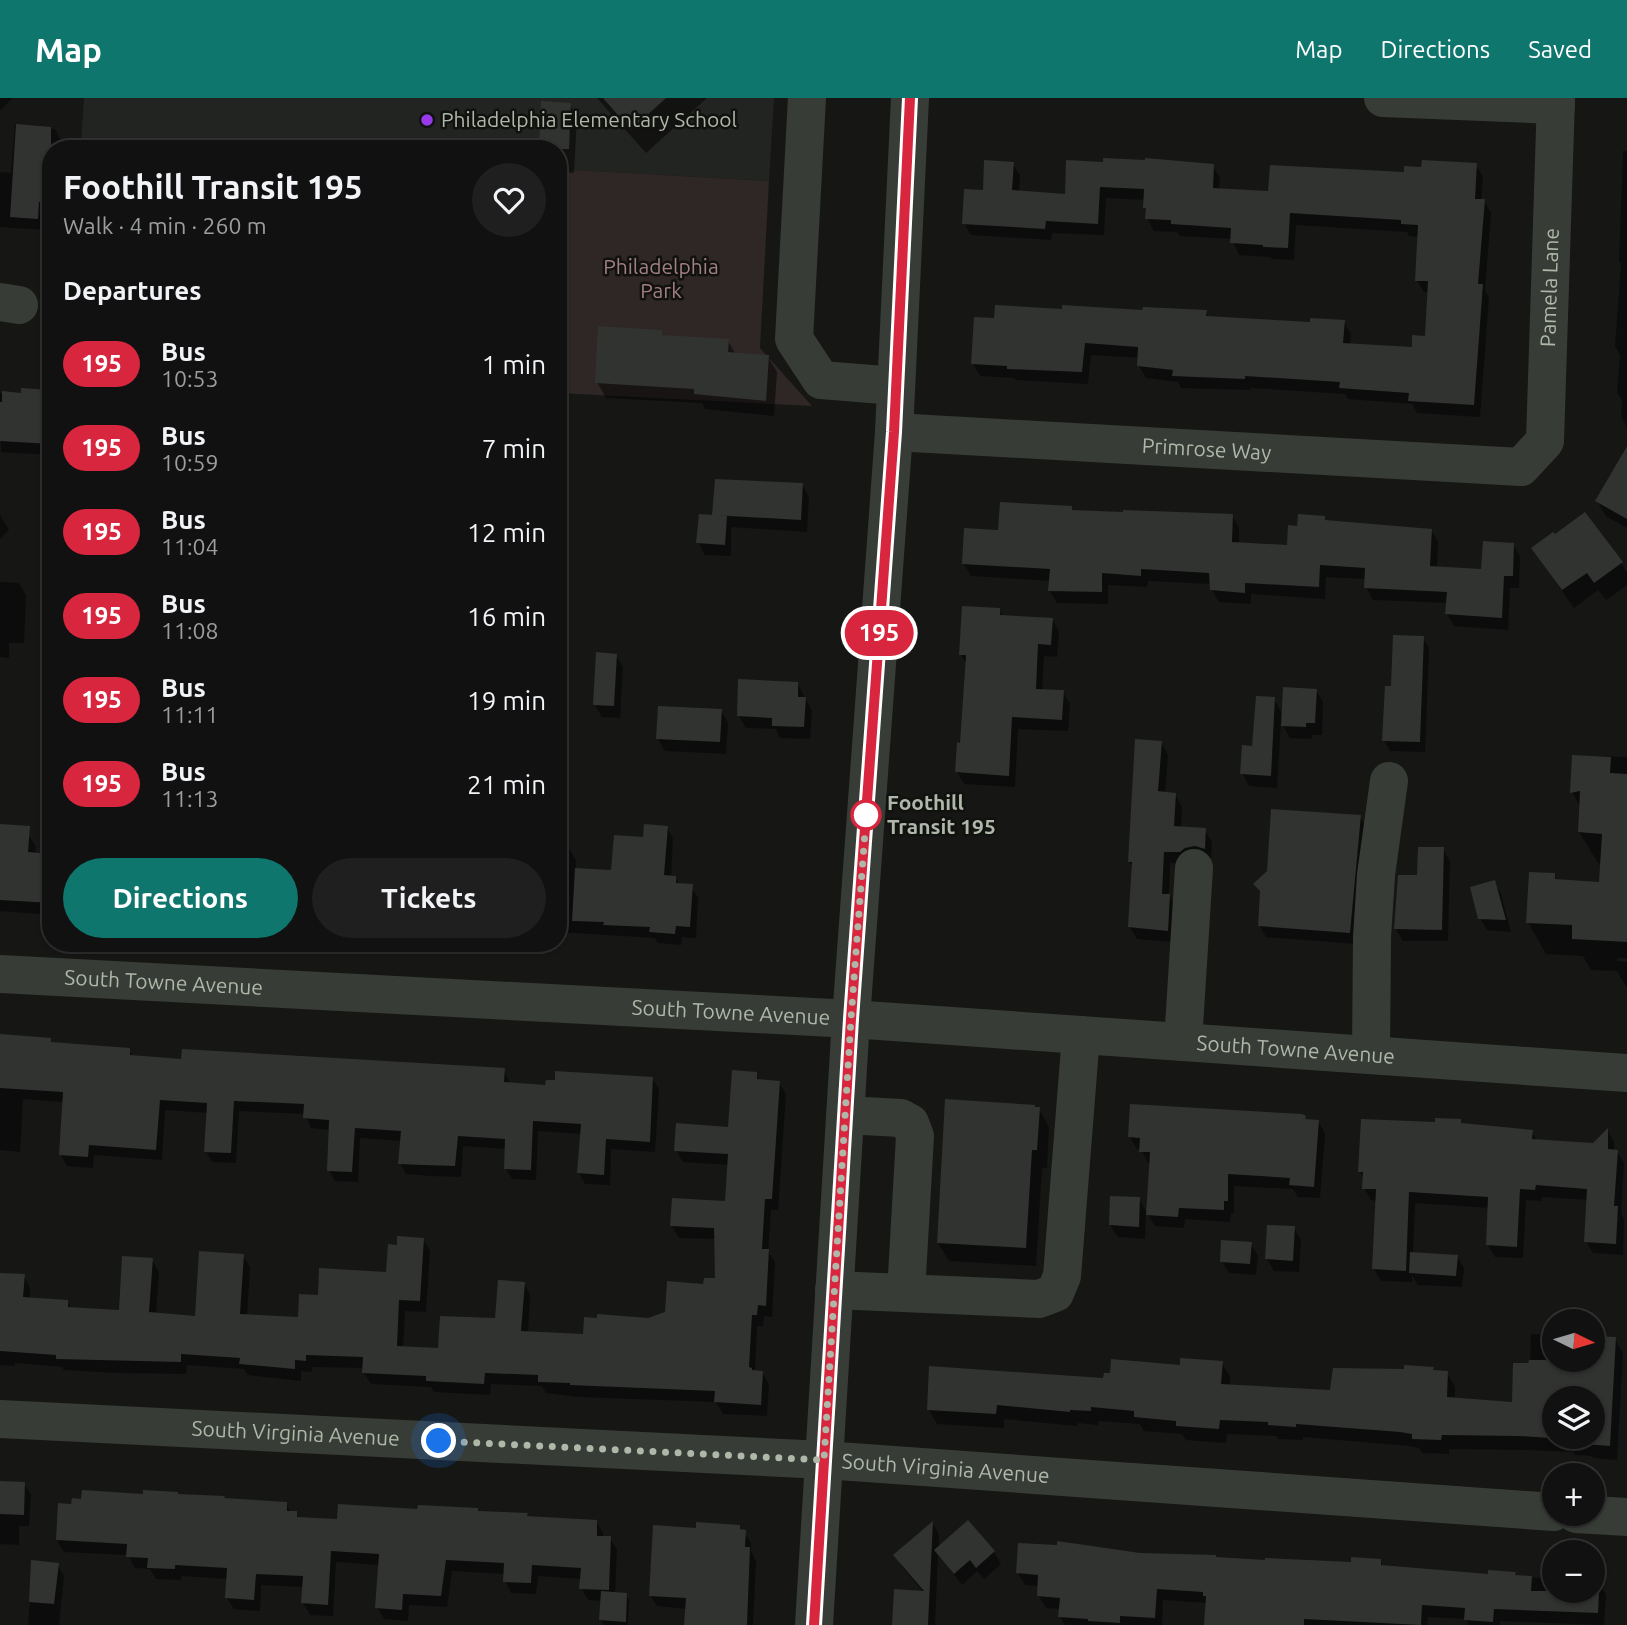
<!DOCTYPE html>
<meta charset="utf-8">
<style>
:root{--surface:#101110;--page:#1e1f1e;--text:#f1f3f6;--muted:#9c9d9f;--line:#303130;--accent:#0f766e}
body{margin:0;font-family:Ubuntu,sans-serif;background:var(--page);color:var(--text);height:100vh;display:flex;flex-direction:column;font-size:26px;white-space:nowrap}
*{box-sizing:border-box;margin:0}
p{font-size:23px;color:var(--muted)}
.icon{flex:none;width:38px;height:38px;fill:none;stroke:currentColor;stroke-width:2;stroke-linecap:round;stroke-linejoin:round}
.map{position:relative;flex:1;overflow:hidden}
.drawer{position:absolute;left:42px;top:42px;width:525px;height:812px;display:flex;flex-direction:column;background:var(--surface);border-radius:28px;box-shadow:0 2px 5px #0004,0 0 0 2px var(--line)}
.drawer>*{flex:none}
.badge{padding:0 14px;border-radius:23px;font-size:24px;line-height:46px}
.needle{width:46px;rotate:95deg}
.tools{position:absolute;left:1542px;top:1211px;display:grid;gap:14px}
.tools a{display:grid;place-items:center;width:63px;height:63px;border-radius:50%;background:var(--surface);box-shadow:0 2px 5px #0004,0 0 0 2px var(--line);font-size:35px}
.you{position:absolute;width:35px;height:35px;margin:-18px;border:5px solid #fff;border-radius:50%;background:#1a73e8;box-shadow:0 0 0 10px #1a73e833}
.map>.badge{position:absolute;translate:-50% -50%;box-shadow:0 0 0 4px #fff}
h2{padding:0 21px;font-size:26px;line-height:63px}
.round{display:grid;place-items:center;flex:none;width:74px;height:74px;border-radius:37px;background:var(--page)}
.summary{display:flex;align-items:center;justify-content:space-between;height:119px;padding:0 21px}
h1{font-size:33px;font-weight:700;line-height:52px}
.cta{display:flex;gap:14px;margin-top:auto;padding:14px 21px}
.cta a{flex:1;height:80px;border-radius:42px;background:var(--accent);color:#fff;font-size:28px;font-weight:700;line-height:80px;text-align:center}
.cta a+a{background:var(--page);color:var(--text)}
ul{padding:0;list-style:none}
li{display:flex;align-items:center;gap:21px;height:84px;padding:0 21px}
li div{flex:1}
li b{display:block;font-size:26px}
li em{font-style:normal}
li .badge{min-width:77px;font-weight:700;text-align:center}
header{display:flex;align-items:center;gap:42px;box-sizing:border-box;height:98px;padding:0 35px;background:var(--accent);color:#fff}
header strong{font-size:33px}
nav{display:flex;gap:38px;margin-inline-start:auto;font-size:24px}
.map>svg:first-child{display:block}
.built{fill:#222421}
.green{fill:#2f2626}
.shadow{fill:#0007;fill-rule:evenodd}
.building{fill:#313330;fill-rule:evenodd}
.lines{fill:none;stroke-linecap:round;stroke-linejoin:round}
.minor{stroke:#383c36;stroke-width:38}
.line-casing{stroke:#fff;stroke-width:16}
.line{stroke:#d7263d;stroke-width:10}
.walk{stroke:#aeb7a8;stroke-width:7;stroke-dasharray:0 12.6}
.poi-dot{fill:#983aeb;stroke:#111210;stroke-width:2.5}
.stop-dot{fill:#fff;stroke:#d7263d;stroke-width:3.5}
.labels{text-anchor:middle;stroke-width:5;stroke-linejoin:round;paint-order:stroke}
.poi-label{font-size:21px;fill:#aeb7a8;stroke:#111210;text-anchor:start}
.park-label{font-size:21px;fill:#a17f82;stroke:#111210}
.street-label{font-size:21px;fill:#aeb7a8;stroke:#111210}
.stop-label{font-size:21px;font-weight:bold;fill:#aeb7a8;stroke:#111210;text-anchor:start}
</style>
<header>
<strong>Map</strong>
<nav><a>Map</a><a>Directions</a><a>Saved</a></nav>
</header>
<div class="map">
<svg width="1627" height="1527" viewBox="0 0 1627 1527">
<rect width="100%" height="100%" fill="#161715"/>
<path class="built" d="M84 0H774L769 83 558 71V51H190L81 45Z"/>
<path class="green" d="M558 71 769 83 760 250 812 308 558 295Z"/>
<path class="shadow" d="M0 0H13L0 12Z
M597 0H707L646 55Z
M570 7 577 19 574 75 558 74V51Z
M15 27 55 31 61 43 60 51H51V116H44V132L0 129V74L11 75Z
M1623 53H1627V329L1621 318 1622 302 1617 295 1620 257 1615 248 1621 166 1619 163Z
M1068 64 1213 68 1220 80 1219 92 1270 95 1476 67 1483 79 1481 103H1484L1491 115 1485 192 1489 200 1480 319 1417 315 1412 306 1348 301 1345 296 1251 290V292L1181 290 1178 284 1146 280 1139 268 1140 260 1091 257 1088 286 1016 282 1014 280 980 278 973 266 996 222 1144 214H1206L1209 220 1312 226 1344 224 1351 236 1350 247 1413 251 1427 240 1429 195 1424 194 1417 182 1419 139 1409 138 1407 134 1296 127 1294 162 1272 161 1270 159 1239 157 1232 141 1180 138 1177 134 1154 133 1147 120 1145 102 1106 100 1104 137 1052 135 1051 142 971 137 964 125 984 94 1013 66 1020 78 1019 95 1067 98Z
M558 110 563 121 558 126Z
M661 234 664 239 728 243 736 257 768 259 777 274 774 318 705 311 702 305 606 300 597 284Z
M48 294 51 298V357L1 354 0 295 22 296Z
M1627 347V430L1606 418 1597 403Z
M802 386 809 399 807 434 731 429V458L705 457 698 444 716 419 714 416Z
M1071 409 1073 413 1232 418 1239 430V446L1288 449 1299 430 1324 420 1327 424 1431 432 1438 444 1437 470 1482 473 1513 446 1520 459 1519 490H1510L1508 532 1454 528 1447 516 1448 505 1373 502 1366 489V481L1326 479 1325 501 1251 496V506L1219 504 1212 492 1211 486 1148 483 1147 489 1108 487V506L1057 505 1050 493 1051 483 971 478 964 466 999 434Z
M0 417 9 432 0 441Z
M1533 451 1621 465 1627 475V487L1606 502 1598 492 1574 510Z
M0 484 19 485 26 497 24 545H9V560L0 559Z
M999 512 1003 518 1052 521 1059 534 1057 559 1044 558 1042 593 1063 594 1070 606 1068 633 1018 631 1015 689 964 686 957 674 962 647 967 567 961 557Z
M1423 540 1429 550 1425 654 1390 653 1384 642 1393 590Z
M616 557 623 569 620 620 602 619 595 607Z
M797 585 812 613 810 641 780 640 776 631 746 630 739 618Z
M1316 592 1323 604 1322 637H1312V641L1290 640 1281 624 1277 690 1249 688 1242 675 1274 601 1283 617Z
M721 612 728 625 726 656 665 653 658 641Z
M1161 644 1168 657 1165 696H1175L1182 709 1181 730 1205 732 1212 744 1211 762 1187 766 1170 765 1169 796 1176 810 1174 844 1137 841 1130 829 1133 770 1129 764Z
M1597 658 1627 659V860H1617V863L1627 864V890L1617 873 1591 872 1583 858 1546 856 1528 824 1554 777 1558 783 1601 786 1602 766 1598 765 1579 734 1581 710 1572 694Z
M1360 718 1366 730 1356 846 1266 839 1260 828 1262 797 1256 786Z
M0 728 28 736 36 749 35 756 51 757V817L0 813Z
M667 729 673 741 671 779 675 780 680 787 691 788 698 800 696 840 682 839 681 847 658 845 655 840 558 834V750L569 751 576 762V772L613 774 644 740Z
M1443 751 1450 763 1448 843H1403L1396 831 1419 779Z
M1494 784 1501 796 1511 834 1487 832 1480 820Z
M0 938 50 941 53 946 129 952 133 959 183 963 504 972 510 986 547 989 652 980 659 991 655 1054 611 1051 610 1087 585 1086 579 1075 582 1036 538 1033 536 1082 512 1081 506 1071V1051L463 1048 461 1079 430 1078 406 1076 400 1065 402 1043 360 1040 358 1084 335 1083 329 1072 331 1032 311 1030 305 1016 239 1013 236 1065 212 1064 206 1053 208 1015 165 1012 162 1062 94 1057 93 1070 67 1068 61 1057 64 1004 23 1001 20 1054 0 1052Z
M756 975 760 983 779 984 786 996 778 1112H771L768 1154 775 1164 772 1219 764 1218 763 1228H757L755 1274H762L769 1286 767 1318 723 1316 716 1304 578 1299 546 1295 542 1288 491 1286 490 1297 434 1294 431 1289 371 1286 364 1275V1270L312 1269V1274L301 1273V1283L248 1277 244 1271 187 1267 186 1276 117 1275 64 1272 62 1269 15 1265V1268L0 1267V1177L24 1178 30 1190V1201L67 1204 72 1211 121 1214 152 1162 159 1174 156 1217 197 1219 243 1158 250 1169 247 1218 300 1221 320 1199 388 1176 399 1149 423 1141 430 1153 426 1214 405 1213 403 1250 440 1252 496 1222 524 1185 530 1197 528 1235 585 1238 667 1215 705 1187 717 1182 716 1141 679 1140 672 1128 727 1105 729 1067 683 1064 676 1052 730 1031Z
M1035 1010 1039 1011 1049 1029 1047 1070H1042L1036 1168 949 1163 938 1145Z
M1304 1019 1306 1023H1318L1325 1036 1320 1100 1298 1099 1293 1091 1234 1088V1115H1231L1230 1124 1185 1121 1184 1130 1155 1128 1146 1113 1145 1141 1118 1139 1110 1127 1139 1101 1148 1116 1151 1066 1148 1065 1141 1051H1137L1130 1039Z
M1460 1023 1463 1027 1532 1034 1537 1043 1594 1047 1608 1033 1614 1044V1053H1617L1624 1065 1621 1115 1624 1122 1623 1157 1593 1155 1586 1143 1589 1102 1542 1099V1103L1526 1102 1523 1160 1495 1159 1488 1147 1489 1110 1415 1105 1413 1156 1457 1158 1464 1170 1462 1189 1418 1187 1412 1177V1184L1381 1183 1374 1171 1377 1103 1371 1102 1364 1090 1365 1082 1360 1074 1437 1026Z
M1294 1130 1301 1142 1299 1174 1274 1173 1267 1161Z
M1251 1146 1258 1158 1256 1177 1229 1175 1222 1163Z
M1531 1236 1554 1237V1262H1592L1615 1241 1623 1255 1617 1362 1593 1360 1592 1358 1575 1357 1574 1354 1528 1352 1449 1351V1356L1422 1355 1419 1350 1409 1348 1303 1339V1342L1278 1341 1276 1338 1227 1336 1226 1345 1186 1342 1182 1336 1144 1333 1140 1326 1098 1323V1327L1078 1325 1077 1328 1004 1321V1330L937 1326 929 1312 1182 1268 1222 1265 1230 1279V1288L1332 1294 1406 1272 1433 1271 1435 1274 1447 1275 1455 1289V1301L1514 1306 1530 1267ZM1554 1300H1592V1339H1554Z
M0 1385 24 1386 31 1397 29 1428H19V1447L0 1446Z
M286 1405 291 1415H296L299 1421 339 1423 478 1414 596 1423 603 1435V1440H610L617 1452 615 1496 626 1497 629 1502 628 1527H604L601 1522 602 1503 588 1502 581 1490 582 1481 538 1478 536 1496 511 1495 505 1483V1476L452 1473 447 1509 409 1507 408 1523 384 1521 377 1509 380 1467 336 1464 333 1518 310 1517 303 1505 304 1489 261 1487 260 1513 234 1511 227 1500 228 1481 181 1478V1482L156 1481 150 1471 135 1470 128 1457 64 1454 57 1442Z
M933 1426 939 1437V1450L994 1454 1001 1466 984 1481 977 1473 962 1487 938 1456 935 1527H892L924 1495 903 1470 896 1458Z
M739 1428 751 1445V1453L756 1463 753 1527H686L687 1511 657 1508 650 1497 697 1432Z
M1140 1457 1352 1466 1380 1462 1384 1469 1489 1478 1515 1475 1516 1478 1554 1481V1493H1592V1484H1599L1606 1497 1604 1527 1500 1523V1527H1469L1466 1521 1428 1519 1427 1527H1206L1207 1505 1163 1502 1162 1527H1065L1060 1519 1061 1511 1046 1510 1039 1498V1488L1025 1487 1018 1475Z
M33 1464 57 1466 64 1478 59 1527H28Z"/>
<path class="building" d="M603 0H666L631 32Z
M541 3 571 5 569 51H539Z
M16 26 51 29V105L39 104 38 121 10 119Z
M1103 60 1145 62V60L1214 66 1213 90 1268 93 1270 67 1404 74V68L1421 69 1422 62 1477 65 1475 101H1485L1478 186H1483L1474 307 1408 303 1409 295 1339 290 1340 284 1245 278V281L1172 278 1173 272 1137 268 1138 249 1085 245 1082 274 1007 271V268L971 266 974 219 994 220 995 207 1062 211V207L1142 212 1143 209 1207 212 1206 218 1310 224V220L1345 222 1343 245 1412 249V237L1425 238 1428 183H1415L1418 127 1401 126V122L1290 115 1288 150 1263 149V147L1230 145 1231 130 1171 126V122L1145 121 1146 110H1143L1144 91 1100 89 1098 126 1046 123 1045 131 962 126 964 91 983 92 984 62 1014 64 1012 92 1065 96 1066 62 1103 64Z
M598 228 662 232V237L729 241 728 254 769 257 766 303 694 296V291L595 285Z
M21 290 49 292 48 317H51V346L0 343V304H2V293L21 295Z
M1627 348V421L1595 403Z
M715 381 803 385 801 422 712 417Z
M1000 404 1072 408V412L1123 414V412L1233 416 1232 444 1287 447 1288 427 1297 428 1298 416 1325 418V422L1432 431 1430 468 1481 471 1483 443 1514 445 1513 478H1504L1502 520 1445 516 1447 494 1364 490 1365 470 1320 467 1319 489 1245 485V495L1210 492 1209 475 1141 471V478L1102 475V494L1048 493 1050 471 962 466 964 430 998 432Z
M1585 414 1623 464 1594 485 1587 475 1562 492 1531 450 1553 434 1555 436Z
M699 416 727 418 725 447 696 445Z
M962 508 1000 510V517L1053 520 1051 547 1038 546 1036 591 1064 592 1062 622 1012 619 1009 678 955 674 957 644 960 645 966 557H959Z
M1393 537 1424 538 1420 644 1382 643 1385 588H1391Z
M596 554 617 556 614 608 593 607Z
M738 581 798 584V599H806L804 629 772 628V620L737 618Z
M1283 589 1317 591 1315 625H1306V629L1281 628Z
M1256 598 1275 599 1271 678 1240 676 1242 647 1252 648Z
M658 608 722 611 720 644 656 641Z
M1135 641 1162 643 1158 693 1176 695 1174 728 1206 730 1205 751 1195 748 1185 750 1180 754H1164L1162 796H1170L1168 833 1128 829 1132 764H1128Z
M1572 657 1611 659 1610 675 1627 676V844L1572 841V827L1526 825 1529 774 1555 775V781L1599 784 1602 736 1578 734 1580 693 1570 695Z
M1271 711 1361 717 1350 835 1258 828 1260 793 1253 786 1267 773Z
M0 726 30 728 28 754 51 756V805L0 802Z
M644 726 668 728 664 777 676 778V785L693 786 690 829 676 828 675 836 649 834 650 829 603 827 604 824 572 823 575 770 611 772 614 737 643 739Z
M1418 749H1444L1442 832 1394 831 1398 777H1417Z
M1495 782 1506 822 1478 821 1470 789Z
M0 936 51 940V944L130 950V957L181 961 182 951 505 970 504 984 545 987 546 982H555V973L653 979 650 1044 606 1041 604 1077 577 1075 581 1026 533 1023 531 1072 504 1071 505 1041 458 1038 455 1068 423 1067 398 1066 401 1033 355 1030 352 1074 327 1073 329 1022 303 1020 304 1006 234 1003 231 1055 204 1054 207 1005 160 1002 156 1052 89 1047 88 1059 59 1057 63 994 0 990Z
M732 972 757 974V981L780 983 772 1101H765L762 1151H769L766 1208 758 1207 757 1217H752L749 1269 752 1270V1272L763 1273 761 1307 714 1304 715 1293 570 1287V1285L538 1284V1277L485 1275 484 1286 426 1283V1278L362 1275 363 1259 306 1257V1263L295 1262V1271L239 1266 240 1260 181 1256V1264L56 1261V1257L0 1253V1175L25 1176 23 1199 68 1202V1209L119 1212 122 1158 153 1160 149 1214 195 1218 199 1153 244 1156 240 1216 298 1219 299 1196 318 1197 319 1170 386 1174 388 1146 397 1147V1138L424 1140 420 1203 399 1202 397 1248 438 1250 440 1218 495 1220 498 1182H500L525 1184 521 1233 583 1236 584 1219 597 1220V1216L648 1220 665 1214 667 1183 703 1186 704 1180H715L714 1130 670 1128 672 1100 725 1103 728 1056 674 1053 676 1025 728 1029Z
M945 1001 1035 1007V1009H1040L1037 1052H1032L1026 1150 937 1145Z
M1130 1006 1302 1016 1306 1018 1305 1021 1319 1022 1314 1089 1289 1087 1290 1080 1228 1076V1103H1224V1112L1179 1110 1178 1119 1146 1117 1150 1054H1139L1140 1040 1128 1039Z
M1435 1020 1461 1021V1025L1533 1032 1532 1041 1593 1045 1608 1030V1051L1618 1052 1614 1108H1618L1616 1146 1584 1144 1587 1091 1536 1087 1535 1092 1520 1091 1517 1149 1486 1147 1488 1099 1409 1094 1406 1173 1372 1171 1376 1091H1362L1363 1074H1358L1361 1021 1435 1024Z
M1110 1098 1140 1099 1139 1129 1109 1127Z
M1267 1127 1295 1128 1293 1163 1265 1161Z
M1221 1142 1252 1144 1250 1166 1220 1164Z
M1410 1154 1458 1157 1456 1178 1409 1175Z
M1592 1238 1616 1239 1610 1348 1583 1346V1344L1565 1343V1341L1519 1338 1442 1337 1441 1342 1412 1341V1336L1400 1334 1296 1326V1329L1268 1327V1324L1220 1322 1219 1331 1176 1328V1323L1134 1319V1313L1091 1309V1313L1070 1312V1314L997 1307 996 1316 927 1312 929 1268 1103 1280 1104 1275H1110L1111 1261 1180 1267V1260L1223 1263 1221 1286 1330 1292 1333 1270 1404 1271V1267L1434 1269 1433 1272 1448 1273 1447 1299 1512 1304 1513 1265H1528L1529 1262H1592ZM1554 1300H1592V1339H1554Z
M0 1383 25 1384 24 1417 0 1416Z
M82 1392 143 1396V1392L178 1394V1396L225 1398 224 1400 287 1404V1413H297V1419L337 1421 338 1406 417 1411 418 1407 478 1410V1413L528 1415 527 1418 597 1422V1438H611L609 1492 579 1491 581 1470 532 1467 531 1485 503 1484 504 1465 446 1462 441 1498 403 1496 402 1512 375 1510 379 1456 331 1453 328 1507 301 1505 303 1478 256 1476 254 1502 225 1500 227 1470 175 1467V1471L147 1470 148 1460 126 1459 127 1446 56 1442 58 1405 71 1406 72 1400 81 1401Z
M968 1422 995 1453 976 1470 970 1462 954 1476 934 1452Z
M933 1423 928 1527H892L894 1491 924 1493 893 1457Z
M696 1424 740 1427V1431L746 1432 745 1449H750L747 1527H684L686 1500 649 1498 653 1427 696 1430Z
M1057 1443 1140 1455 1216 1457V1459L1265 1462V1460L1351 1464V1459L1381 1461V1467L1488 1476V1472L1516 1474 1515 1477 1532 1478 1531 1493H1599L1598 1515 1494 1511 1493 1524 1464 1522 1465 1510 1422 1507 1421 1527 1304 1521V1527H1204L1206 1498H1203V1494L1157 1491 1155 1520 1120 1518V1525L1088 1523V1521L1058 1519 1060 1500 1037 1498 1038 1477 1016 1475 1018 1445 1057 1447Z
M31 1462 59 1465 54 1506 29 1504Z
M601 1493 627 1495 626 1524 599 1522Z"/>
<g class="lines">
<g class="minor">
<path d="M807 0 794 241 821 282 896 288"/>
<path d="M1383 0 1556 7"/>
<path d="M0 204 19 207"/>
<path id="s1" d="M894 334 1521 369 1545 343 1556 0"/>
<path id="s2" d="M0 876 851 921 1627 975"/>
<path d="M1183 944 1194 770"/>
<path d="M1371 957 1372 839 1376 777 1389 683"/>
<path d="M845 1017 901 1020 910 1025 915 1038 906 1195"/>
<path d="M834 1192 1039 1201 1055 1195 1062 1178 1081 937"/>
<path id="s3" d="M0 1321 824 1362 1554 1414"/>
<path d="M1576 1416 1627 1419"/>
<path d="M814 1527 851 921 894 334 910 0"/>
</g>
</g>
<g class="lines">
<defs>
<path id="line" d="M814 1527 851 921 894 334 910 0"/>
</defs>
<use href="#line" class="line-casing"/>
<use href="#line" class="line"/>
<path class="walk" d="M439 1343 824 1362 851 921 867 707 866 717"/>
</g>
<circle class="poi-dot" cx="427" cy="22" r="7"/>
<circle class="stop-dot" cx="866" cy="717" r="14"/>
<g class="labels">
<g class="poi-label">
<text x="441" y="29">Philadelphia Elementary School</text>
</g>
<g class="park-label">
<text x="661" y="176">Philadelphia<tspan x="661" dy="24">Park</tspan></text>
</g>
<g class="street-label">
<text dy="7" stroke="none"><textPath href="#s1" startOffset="817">Pamela Lane</textPath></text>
<text dy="7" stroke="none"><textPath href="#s1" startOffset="313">Primrose Way</textPath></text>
<text dy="7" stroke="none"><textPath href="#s2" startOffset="164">South Towne Avenue</textPath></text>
<text dy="7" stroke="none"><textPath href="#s2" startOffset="732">South Towne Avenue</textPath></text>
<text dy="7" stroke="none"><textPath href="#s2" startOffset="1298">South Towne Avenue</textPath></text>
<text dy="7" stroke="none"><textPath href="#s3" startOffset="296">South Virginia Avenue</textPath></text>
<text dy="7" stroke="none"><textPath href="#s3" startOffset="947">South Virginia Avenue</textPath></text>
</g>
<g class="stop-label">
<text x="887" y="712">Foothill<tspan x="887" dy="24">Transit 195</tspan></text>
</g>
</g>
</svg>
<div class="tools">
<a><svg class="needle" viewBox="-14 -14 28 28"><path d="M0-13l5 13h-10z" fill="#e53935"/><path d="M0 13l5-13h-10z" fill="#9c9d9f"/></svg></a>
<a><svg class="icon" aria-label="layers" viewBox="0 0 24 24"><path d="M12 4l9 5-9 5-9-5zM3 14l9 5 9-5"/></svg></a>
<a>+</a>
<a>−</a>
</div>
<div class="you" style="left:439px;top:1343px"></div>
<b class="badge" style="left:879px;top:535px;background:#d7263d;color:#fff">195</b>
<section class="drawer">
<div class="summary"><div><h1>Foothill Transit 195</h1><p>Walk · 4 min · 260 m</p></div><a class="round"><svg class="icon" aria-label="heart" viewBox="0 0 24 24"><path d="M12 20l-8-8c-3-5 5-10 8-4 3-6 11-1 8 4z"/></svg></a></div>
<h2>Departures</h2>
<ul>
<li><span class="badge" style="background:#d7263d;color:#fff">195</span><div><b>Bus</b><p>10:53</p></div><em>1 min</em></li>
<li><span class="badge" style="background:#d7263d;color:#fff">195</span><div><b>Bus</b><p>10:59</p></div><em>7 min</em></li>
<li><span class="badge" style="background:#d7263d;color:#fff">195</span><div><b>Bus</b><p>11:04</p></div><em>12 min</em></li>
<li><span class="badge" style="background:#d7263d;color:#fff">195</span><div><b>Bus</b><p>11:08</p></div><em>16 min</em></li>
<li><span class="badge" style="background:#d7263d;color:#fff">195</span><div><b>Bus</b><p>11:11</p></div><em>19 min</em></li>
<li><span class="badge" style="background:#d7263d;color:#fff">195</span><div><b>Bus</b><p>11:13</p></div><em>21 min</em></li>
</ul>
<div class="cta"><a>Directions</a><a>Tickets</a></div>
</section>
</div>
